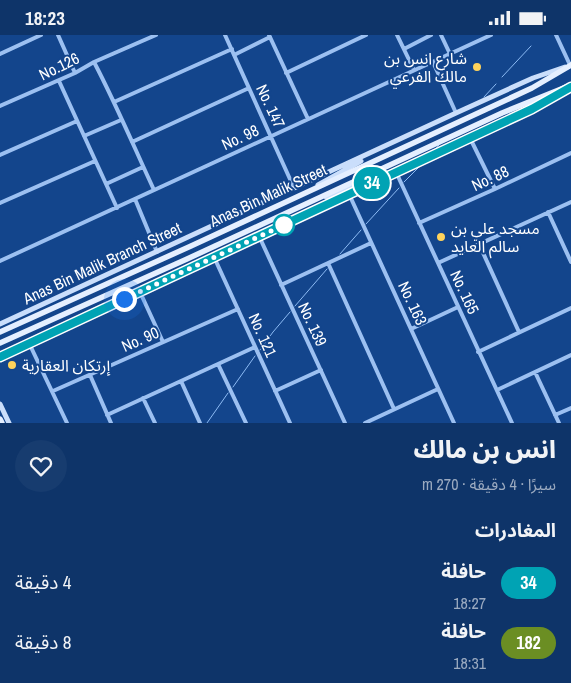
<!DOCTYPE html>
<html lang="ar">
<meta charset="utf-8">
<style>
:root{--surface:#0e3469;--page:#173c6f;--text:#f1f3f6;--muted:#9baac0}
body{margin:0;font-family:"Archivo Narrow","Noto Sans Arabic",sans-serif;background:var(--page);color:var(--text);direction:rtl;height:100vh;display:flex;flex-direction:column;font-size:19px;white-space:nowrap}
*{box-sizing:border-box;margin:0}
p{font-size:16px;color:var(--muted)}
.icon{flex:none;width:28px;height:28px;fill:none;stroke:currentColor;stroke-width:2;stroke-linecap:round;stroke-linejoin:round}
.map{position:relative;height:388px;overflow:hidden;direction:ltr}
.sheet{display:flex;flex-direction:column;background:var(--surface);flex:1}
.sheet>*{flex:none}
.badge{padding:0 10px;border-radius:16px;font-size:18px;line-height:32px}
.you{position:absolute;width:25px;height:25px;margin:-12px;border:4px solid #fff;border-radius:50%;background:#1a73e8;box-shadow:0 0 0 8px #1a73e833}
.map>.badge{position:absolute;translate:-50% -50%;box-shadow:0 0 0 2px #fff}
h2{padding:0 15px;font-size:19px;line-height:45px}
.round{display:grid;place-items:center;flex:none;width:52px;height:52px;border-radius:26px;background:var(--page)}
.overview{display:flex;align-items:center;justify-content:space-between;height:85px;padding:0 15px}
h1{font-size:24px;font-weight:800;line-height:38px}
ul{padding:0;list-style:none}
li{display:flex;align-items:center;gap:15px;height:60px;padding:0 15px}
li div{flex:1}
li b{display:block;font-size:19px}
li em{font-style:normal}
li .badge{min-width:55px;font-weight:700;text-align:center}
.status{display:flex;justify-content:space-between;align-items:center;height:35px;padding:0 25px;background:var(--surface);direction:ltr}
.status svg{height:14px;fill:currentColor}
.map>svg:first-child{display:block}
.lines{fill:none;stroke-linecap:round;stroke-linejoin:round}
.stream{stroke:#8dbbf4;stroke-width:1}
.street{stroke:#9cc0f1;stroke-width:4}
.secondary{stroke:#cadefb;stroke-width:5}
.primary{stroke:#e5efff;stroke-width:5.5}
.line-casing{stroke:#fff;stroke-width:11}
.line{stroke:#00a3b4;stroke-width:8}
.walk{stroke:#fff;stroke-width:5;stroke-dasharray:0 9}
.poi-dot{fill:#ffd35b;stroke:#13458c;stroke-width:2}
.stop-dot{fill:#fff;stroke:#00a3b4;stroke-width:2.5}
.labels{text-anchor:middle;stroke-width:4;stroke-linejoin:round;paint-order:stroke}
.poi-label{font-size:16px;fill:#fff;stroke:#13458c;text-anchor:start}
.street-label{font-size:16px;fill:#fff;stroke:#13458c}
</style>
<div class="status"><b>18:23</b><svg viewBox="0 0 49 12"><path d="M0 12V9h3v3zM5 12V6h3v6zM10 12V3h3v9zM15 12V0h3v12zM26 1h20v11H26zM47 4h2v5h-2z"/></svg></div>
<div class="map">
<svg width="571" height="388" viewBox="0 0 571 388">
<rect width="100%" height="100%" fill="#13458c"/>
<g class="lines">
<path class="stream" d="M502 42 531 11
M484 62 496 49
M433 117 439 110
M404 147 422 129
M366 189 399 153
M340 219 361 195
M295 271 327 234
M260 315 273 297 290 277
M233 352 255 321
M207 388 228 358"/>
<path class="street" d="M58 0 75 38
M225 0 294 153
M269 0 308 84
M397 0 414 35
M441 0 450 19
M556 0 570 30
M404 14 431 0
M0 19 41 0
M234 20 270 2
M94 27C116 69 134 112 154 155
M433 27 456 78
M286 38 366 0
M59 46 117 173
M114 67 232 14
M0 71 75 38 94 27 156 0
M84 101 121 85
M470 103 495 154
M132 107 249 53
M0 120 77 86
M396 137 512 388
M106 149 143 132
M349 159 454 388
M135 164 157 217
M0 168 95 126
M548 177 571 227
M419 188 495 154 571 118
M259 201 345 388
M479 209 519 297
M214 222 290 388
M0 226 491 0
M328 228 394 374
M438 228 571 167
M281 250 371 208
M140 257 163 307
M411 294 458 272
M29 308 67 388
M478 317 571 273
M218 329 246 388
M535 337 559 388
M90 340 111 388
M181 346 200 388
M497 355 571 320
M53 356 238 274
M275 356 321 335
M143 363 155 388
M107 380 255 312
M555 380 571 373
M365 388 438 354"/>
<path class="secondary" d="M318 150 361 126
M326 162 367 147
M0 289 456 78 533 43 565 32
M0 322 532 74 569 53
M0 369 9 388"/>
<path class="primary" d="M0 297 191 211 532 53 571 30
M0 308 187 224 502 78 571 50
M0 384 2 388"/>
</g>
<g class="lines">
<defs>
<path id="line" d="M0 322 532 74 571 52"/>
</defs>
<use href="#line" class="line-casing"/>
<use href="#line" class="line"/>
<path class="walk" d="M124 264 284 190"/>
</g>
<g class="poi-dot">
<circle cx="477" cy="32" r="5"/>
<circle cx="441" cy="202" r="5"/>
<circle cx="12" cy="330" r="5"/>
</g>
<circle class="stop-dot" cx="284" cy="190" r="10"/>
<g class="labels">
<g class="poi-label">
<text x="467" y="29" text-anchor="end">شارع انس بن<tspan x="467" dy="18">مالك الفرعي</tspan></text>
<text x="451" y="199">مسجد علي بن<tspan x="451" dy="18">سالم العايد</tspan></text>
<text x="22" y="336">إرتكان العقارية</text>
</g>
<g class="street-label">
<text transform="translate(59 31) rotate(-26)" y="6">No.126</text>
<text transform="translate(271 71) rotate(65)" y="6">No. 147</text>
<text transform="translate(240 102) rotate(-25)" y="6">No. 98</text>
<text transform="translate(490 143) rotate(-25)" y="6">No. 88</text>
<text transform="translate(268 160) rotate(-25)" y="6">Anas Bin Malik Street</text>
<text transform="translate(102 228) rotate(-25)" y="6">Anas Bin Malik Branch Street</text>
<text transform="translate(465 257) rotate(65)" y="6">No. 165</text>
<text transform="translate(413 268) rotate(65)" y="6">No. 163</text>
<text transform="translate(313 289) rotate(65)" y="6">No. 139</text>
<text transform="translate(263 300) rotate(66)" y="6">No. 121</text>
<text transform="translate(140 304) rotate(-24)" y="6">No. 90</text>
</g>
</g>
</svg>
<div class="you" style="left:124px;top:264px"></div>
<b class="badge" style="left:372px;top:148px;background:#00a3b4;color:#fff">34</b>
</div>
<section class="sheet">
<div class="overview"><div><h1>انس بن مالك</h1><p>سيرًا · 4 دقيقة · 270 m</p></div><a class="round"><svg class="icon" aria-label="heart" viewBox="0 0 24 24"><path d="M12 20l-8-8c-3-5 5-10 8-4 3-6 11-1 8 4z"/></svg></a></div>
<h2>المغادرات</h2>
<ul>
<li><span class="badge" style="background:#00a3b4;color:#fff">34</span><div><b>حافلة</b><p>18:27</p></div><em>4 دقيقة</em></li>
<li><span class="badge" style="background:#6b8e23;color:#fff">182</span><div><b>حافلة</b><p>18:31</p></div><em>8 دقيقة</em></li>
</ul>
</section>
